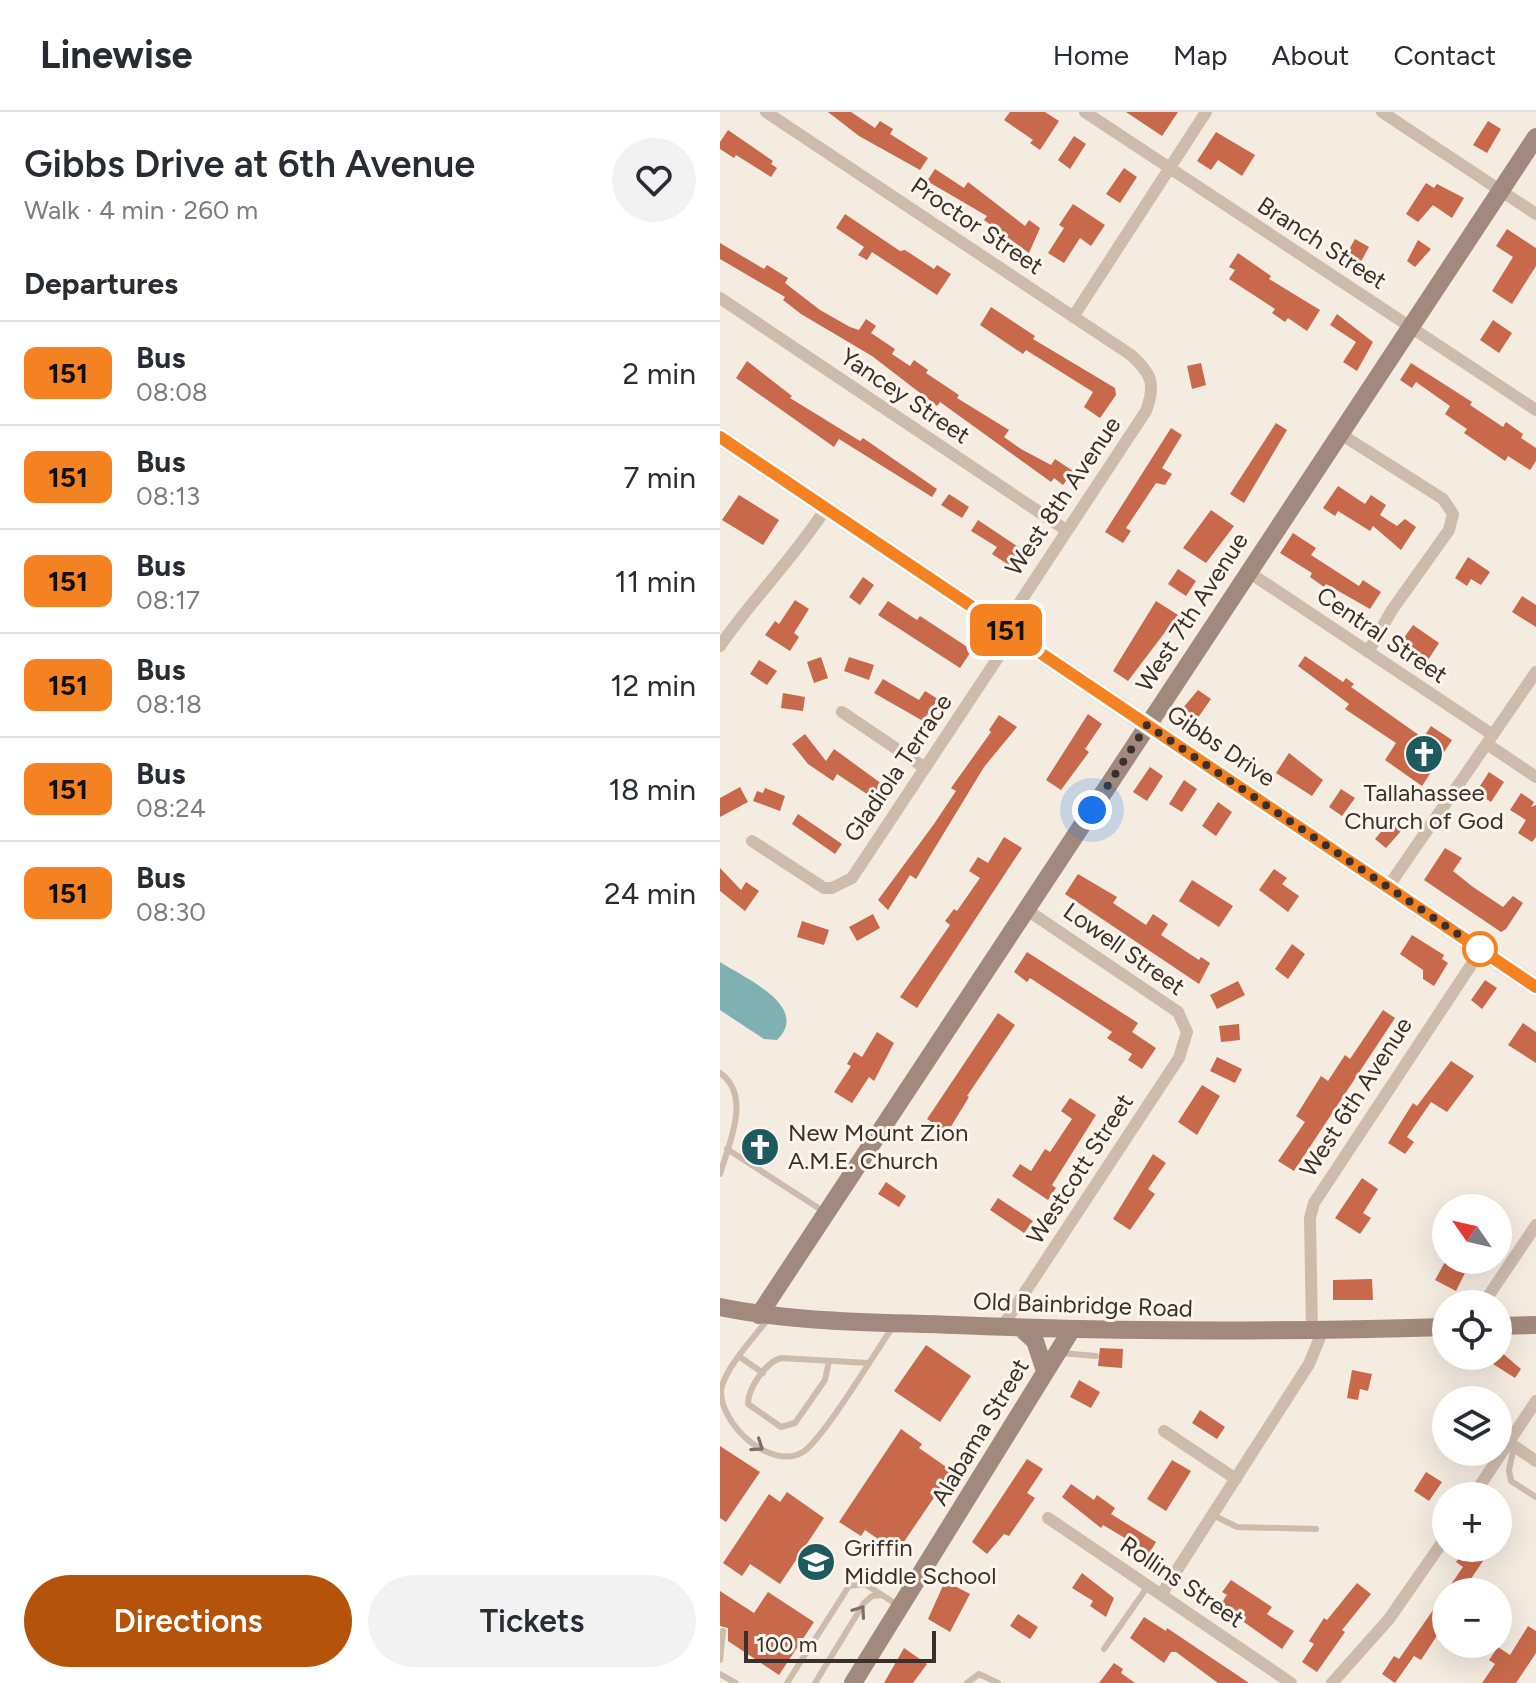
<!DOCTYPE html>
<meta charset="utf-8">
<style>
:root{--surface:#fff;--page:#f2f2f3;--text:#2b2b33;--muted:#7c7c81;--line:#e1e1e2;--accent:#b45309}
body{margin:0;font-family:Figtree,sans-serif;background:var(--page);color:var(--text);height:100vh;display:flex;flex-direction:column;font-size:30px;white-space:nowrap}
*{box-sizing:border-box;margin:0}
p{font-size:26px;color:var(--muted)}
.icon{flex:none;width:44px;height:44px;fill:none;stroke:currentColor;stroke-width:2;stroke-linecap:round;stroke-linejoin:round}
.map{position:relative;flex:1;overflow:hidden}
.drawer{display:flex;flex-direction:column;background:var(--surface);width:720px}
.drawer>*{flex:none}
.badge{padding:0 16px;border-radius:12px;font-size:28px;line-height:52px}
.needle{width:52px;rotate:304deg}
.controls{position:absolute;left:712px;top:1082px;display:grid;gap:16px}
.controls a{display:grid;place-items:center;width:80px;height:80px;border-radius:50%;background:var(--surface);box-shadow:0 8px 32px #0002;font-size:40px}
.scale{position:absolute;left:24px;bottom:20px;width:192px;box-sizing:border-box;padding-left:8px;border:4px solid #3b302b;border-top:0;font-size:22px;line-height:28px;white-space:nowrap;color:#3b302b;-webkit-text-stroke:6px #fbf5ee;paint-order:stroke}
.you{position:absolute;width:40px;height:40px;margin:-20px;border:6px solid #fff;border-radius:50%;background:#1a73e8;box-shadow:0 0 0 12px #1a73e833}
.map>.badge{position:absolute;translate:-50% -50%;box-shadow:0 0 0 4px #fff}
h2{padding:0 24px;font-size:30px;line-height:72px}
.round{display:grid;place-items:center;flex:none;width:84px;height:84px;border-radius:42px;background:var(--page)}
.summary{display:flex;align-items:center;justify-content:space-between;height:136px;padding:0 24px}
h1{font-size:38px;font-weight:600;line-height:60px}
.button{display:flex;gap:16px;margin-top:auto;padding:16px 24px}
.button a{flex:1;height:92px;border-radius:48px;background:var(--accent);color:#fff;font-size:32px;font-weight:600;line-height:92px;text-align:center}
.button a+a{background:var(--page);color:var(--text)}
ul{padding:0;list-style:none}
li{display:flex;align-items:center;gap:24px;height:104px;padding:0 24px;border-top:2px solid var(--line)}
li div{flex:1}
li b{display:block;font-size:30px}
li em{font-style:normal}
li .badge{min-width:88px;font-weight:700;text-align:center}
header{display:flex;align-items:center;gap:48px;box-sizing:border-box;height:112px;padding:0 40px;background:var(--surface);border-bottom:2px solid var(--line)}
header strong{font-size:38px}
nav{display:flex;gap:44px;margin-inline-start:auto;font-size:28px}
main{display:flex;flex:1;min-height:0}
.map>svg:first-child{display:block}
.water{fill:#7fb0b2}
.building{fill:#c8694b}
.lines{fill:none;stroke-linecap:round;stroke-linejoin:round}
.lane{stroke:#cdbbac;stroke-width:6}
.street{stroke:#cdbbac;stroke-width:12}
.secondary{stroke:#a18a7d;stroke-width:18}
.oneway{stroke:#7d6f65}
.line-casing{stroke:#fff;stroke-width:18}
.line{stroke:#f58220;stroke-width:12}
.walk{stroke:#3b302b;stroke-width:8;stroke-dasharray:0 14.4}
.stop-dot{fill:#fff;stroke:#f58220;stroke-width:4}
.labels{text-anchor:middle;stroke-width:6;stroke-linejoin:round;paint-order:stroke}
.street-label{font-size:24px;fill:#3b302b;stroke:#fbf5ee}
.poi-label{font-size:24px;fill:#3b302b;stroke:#fbf5ee;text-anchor:start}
</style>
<header>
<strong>Linewise</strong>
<nav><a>Home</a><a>Map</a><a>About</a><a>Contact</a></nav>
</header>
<main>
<section class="drawer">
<div class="summary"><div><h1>Gibbs Drive at 6th Avenue</h1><p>Walk · 4 min · 260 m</p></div><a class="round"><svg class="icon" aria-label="heart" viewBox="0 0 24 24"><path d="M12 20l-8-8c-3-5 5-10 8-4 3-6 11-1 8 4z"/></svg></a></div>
<h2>Departures</h2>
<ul>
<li><span class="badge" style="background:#f58220;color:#111">151</span><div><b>Bus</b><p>08:08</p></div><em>2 min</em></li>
<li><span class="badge" style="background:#f58220;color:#111">151</span><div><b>Bus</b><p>08:13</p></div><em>7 min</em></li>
<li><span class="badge" style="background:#f58220;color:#111">151</span><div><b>Bus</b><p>08:17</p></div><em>11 min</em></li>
<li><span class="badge" style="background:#f58220;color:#111">151</span><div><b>Bus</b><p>08:18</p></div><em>12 min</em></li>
<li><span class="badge" style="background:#f58220;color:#111">151</span><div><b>Bus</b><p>08:24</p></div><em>18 min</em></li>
<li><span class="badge" style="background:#f58220;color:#111">151</span><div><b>Bus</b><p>08:30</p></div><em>24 min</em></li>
</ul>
<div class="button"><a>Directions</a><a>Tickets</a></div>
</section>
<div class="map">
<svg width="816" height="1571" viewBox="0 0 816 1571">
<rect width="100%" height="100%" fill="#f4ebe1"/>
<path class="water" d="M0 850C25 866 91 895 57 928L44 927 0 898Z"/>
<path class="building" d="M108 0H131L155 16 160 9 173 17 170 22 208 46 200 58 139 24Z
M290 0H325L339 9 320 38 310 31 313 28 284 8Z
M406 0H458L442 24Z
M768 9 781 17 767 41 753 33Z
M8 18 53 49 51 52 57 56 51 65 16 43 14 46 0 37V30Z
M496 20 535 43 522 64 498 48 491 58 477 49Z
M354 24 366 32 350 57 338 48Z
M404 56 417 65 400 91 386 82Z
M215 57 244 76 248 70 305 114 309 108 320 116 309 141 264 108 267 104 207 69Z
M706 71 714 76 717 72 744 86 732 106 713 93 698 110 686 102Z
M353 92 385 113 371 134 360 126 344 151 328 141 344 116 339 113Z
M125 102 180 139 185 138 214 157 217 153 231 162 217 183 152 140 147 148 138 143 144 135 116 116Z
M787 117 816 136V154L792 192 772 179 793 145 776 134Z
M635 127 649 135 639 153 625 145Z
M698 128 711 137 695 155 687 149Z
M0 131 44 157 47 153 68 166 65 171 100 198 130 215 139 218 146 207 156 214 151 221 175 237 172 242 190 254 194 248 208 258 206 261 239 283 237 286 289 318 284 325 301 337 331 353 335 347 353 359 343 373 334 366 331 370 220 290 217 294 152 244 81 202 63 188 65 185 0 147Z
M518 141 551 164 549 167 600 198 587 219 568 206 565 210 552 201 555 197 509 167 515 158 509 155Z
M271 195 315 224 313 227 395 276 396 283 380 306 364 295 373 280 306 238 303 242 260 213Z
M617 202 653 230 637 259 623 250 636 230 610 213Z
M773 208 792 221 779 241 760 228Z
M27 249 72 284 70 286 140 329 143 326 217 377 212 385 119 327 114 335 16 266Z
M481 251 486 273 472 277 467 254Z
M691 251 752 290 750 293 783 315 786 310 803 322 801 326 816 336V349L810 358 788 344 785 349 744 321 747 317 725 302 730 294 696 270 692 276 680 268Z
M556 311 567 318 524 391 510 382Z
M451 316 462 323 442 356 452 362 445 373 436 371 406 416 411 419 403 431 385 420Z
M618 374 645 392 651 383 666 393 660 403 677 414 685 407 696 415 681 438 653 414 650 419 618 399 615 404 603 396Z
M229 382 249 395 242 406 221 393Z
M19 383 59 408 43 433 2 408Z
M491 398 514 414 486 451 463 436Z
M258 408 300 436 289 453 272 442 277 435 251 419Z
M573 421 596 436 591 443 639 474 643 468 661 480 650 497 606 472 604 475 590 465 592 461 560 441Z
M748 445 770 460 761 473 751 467 747 474 735 466Z
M458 457 476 469 466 484 448 472Z
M143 465 154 473 140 493 129 485Z
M802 484 816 493V515L792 500Z
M75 488 89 497 74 521 79 525 70 539 45 523 55 509 59 512Z
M168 489 197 508 200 504 252 538 240 556 158 503Z
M436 489 458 503 408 569 393 559Z
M693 513 719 531 708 548 681 530Z
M585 544 623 570 626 566 634 572 631 575 703 626 711 614 732 628 702 674 665 648 676 631 625 597 629 592 578 554Z
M101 545 108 566 94 571 87 550Z
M129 545 154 553 149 568 124 559Z
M39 548 57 559 47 573 30 562Z
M163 567 199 588 205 579 218 587 203 609 154 581Z
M478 578 491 587 477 607 462 597Z
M63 581 85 585 83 599 61 596Z
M368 602 382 612 365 637 369 640 341 678 326 668Z
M279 603 297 615 264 655 196 767 190 763 168 798 158 788 214 712 236 679 231 676 271 620 269 618Z
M85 622 106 649 114 637 162 672 153 686 117 662 113 669 88 652 72 632Z
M569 641 603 668 592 684 556 661Z
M430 655 443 664 427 689 413 680Z
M769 660 784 670 771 690 756 680Z
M464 668 477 677 462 700 449 692Z
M20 675 28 690 0 705V686Z
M45 676 65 684 60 699 33 689 37 679 43 681Z
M621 677 635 686 622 704 609 695Z
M801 681 814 690 811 695 816 693V725L812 730 798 721 806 708 790 698Z
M498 690 512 700 496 724 482 714Z
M78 702 122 732 115 742 72 712Z
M670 709 681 719 666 736 655 727Z
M284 725 302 736 197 896 180 885 230 813 225 809 234 797 237 799 260 766 249 759 258 745 268 751Z
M725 736 742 746 733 759 753 775 783 795 793 784 803 791 786 817 781 820 704 768Z
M0 756 21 778 26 770 39 779 25 799 0 779Z
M554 757 567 766 562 772 579 784 568 800 539 778Z
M358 762 397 785 393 791 426 813 433 802 448 812 441 823 479 848 481 845 490 851 479 872 345 782Z
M472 768 513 794 499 815 459 789Z
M153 802 160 816 137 829 129 815Z
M82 809 109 818 104 833 77 825Z
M692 823 724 843 722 847 728 851 714 874 703 867V858L680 842Z
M572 832 585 842 568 867 555 857Z
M307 840 418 911 412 920 436 936 422 957 408 948 412 942 387 926 392 920 310 866 307 870 294 860Z
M765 868 777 876 762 897 751 888Z
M518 869 525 883 497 897 490 883Z
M663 898 675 906 574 1059 558 1049 585 1010 576 1004 601 964 608 969 625 943 630 947Z
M278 901 295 913 247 984 249 985 227 1021 207 1007Z
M803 911 816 920V951L788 933Z
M519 912 520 928 501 930 499 914Z
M157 920 174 931 154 969 149 965 132 991 114 980 131 954 127 952 134 940 142 945Z
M497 945 522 957 515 971 490 959Z
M731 949 754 964 727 1000 711 990 687 1025 694 1030 685 1042 668 1031 693 991 697 994Z
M482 973 500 984 477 1023 458 1010Z
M350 986 376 1003 332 1073 336 1076 328 1088 292 1064 300 1052 311 1059 325 1037 330 1040 352 1007 341 999Z
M433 1042 446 1051 428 1077 435 1082 410 1118 393 1107Z
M642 1066 658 1077 643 1101 651 1106 640 1122 615 1106Z
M166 1070 186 1084 179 1095 158 1082Z
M278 1086 313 1109 304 1121 270 1098Z
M726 1148H762L755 1160 748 1155 736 1179 715 1168Z
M652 1167 653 1188H613V1168Z
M206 1233 251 1264 220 1310 174 1279Z
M380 1236 403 1237 402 1256 378 1254Z
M781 1240 801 1257 795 1266 773 1252Z
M632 1258 652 1262 648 1279 640 1277 638 1288 627 1286Z
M359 1268 380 1280 371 1296 350 1285Z
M480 1298 505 1315 497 1327 472 1311Z
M181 1317 202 1332 199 1336 232 1359 177 1440 145 1418 141 1424 119 1410Z
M0 1334 40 1360 6 1410 0 1406Z
M307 1347 323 1357 307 1381 315 1386 289 1424 284 1422 267 1442 252 1430Z
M452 1348 471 1359 446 1399 427 1387Z
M706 1360 722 1370 709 1389 694 1379Z
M351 1372 374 1388 377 1383 395 1396 391 1402 436 1430 427 1445 413 1436 415 1432 383 1413 381 1416 342 1385Z
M67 1380 104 1406 60 1472 30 1452 22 1464 3 1451 49 1382 60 1390Z
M745 1437 763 1449 742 1480H726V1519L722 1516 701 1548 694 1544 675 1571 662 1562 674 1544 679 1547 743 1455 736 1450Z
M362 1461 394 1486 386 1505 370 1494 373 1489 352 1476Z
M511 1468 552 1495 547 1502 574 1519 562 1537 500 1493 507 1483 502 1480Z
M225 1469 250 1482 230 1520 208 1507Z
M637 1471 651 1482 622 1518 625 1520 597 1560 582 1550 594 1532 589 1529 604 1506 607 1508Z
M0 1479 34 1501 48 1480 94 1510 59 1563 8 1529V1516L0 1514Z
M298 1502 318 1515 310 1527 290 1514Z
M424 1505 446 1519 447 1516 529 1571H498L456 1540H451L444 1551 410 1526Z
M808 1514 816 1519V1541L796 1571H762L775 1552 769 1548 778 1535 790 1543Z
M184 1536 207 1552 193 1571H164Z
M394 1551 403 1557 401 1561 415 1571H379Z"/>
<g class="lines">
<path class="lane" d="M0 961C32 983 9 1032 0 1062
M7 1037 103 1099
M48 1207C33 1227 6 1254 1 1278 0 1314 52 1359 83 1340 103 1327 155 1241 172 1216
M340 1241 376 1244
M20 1245 43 1261
M109 1249 105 1268 75 1311 61 1315 28 1292C28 1276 46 1250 61 1246L148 1251
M794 1334 789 1358 791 1369 816 1385
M493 1403 517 1415 596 1417
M384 1537 428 1474
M0 1548 3 1519
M0 1562 16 1571
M67 1571 129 1474 145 1472 179 1494
M95 1571 144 1491 152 1484 162 1483
M247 1571 259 1562 278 1571"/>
<path class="street" d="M46 0 411 243C432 262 436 272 426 299L283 516
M365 0 816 298
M662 0 816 102
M0 186 346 418
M353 205 486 0
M619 321 723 387 733 402 729 418 672 498 648 540
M527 459 773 623
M0 534C33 486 74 446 106 396
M122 600 205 656
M767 632 816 665
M32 729 104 776H112L132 766 293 523
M668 775 816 560
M763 1192 816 1113
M282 1215 459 946 467 920 458 900 307 798
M592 1219 590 1106 594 1091 761 838
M444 1319 516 1367
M788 1330 816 1349
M753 1384 816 1289
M328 1406 571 1571
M441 1483 589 1252 603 1218
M612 1571 669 1507 726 1425"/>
<path class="secondary" d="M0 325 816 875
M0 1195C77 1211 157 1210 235 1213 399 1220 562 1220 726 1215
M39 1203 816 25
M778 1214 816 1213
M301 1216 315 1229 325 1259
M133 1571 352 1217"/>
</g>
<defs><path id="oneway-chevron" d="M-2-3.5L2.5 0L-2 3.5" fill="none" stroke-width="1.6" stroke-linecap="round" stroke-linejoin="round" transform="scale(2)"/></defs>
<g class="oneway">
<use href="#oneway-chevron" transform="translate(38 1334) rotate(34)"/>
<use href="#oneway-chevron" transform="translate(140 1499) rotate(-55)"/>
</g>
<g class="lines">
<defs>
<path id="line" d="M0 325 816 875"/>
</defs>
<use href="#line" class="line-casing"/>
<use href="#line" class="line"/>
<path class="walk" d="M372 698 427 613 760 837"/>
</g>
<defs>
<symbol id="church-disc" viewBox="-11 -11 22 22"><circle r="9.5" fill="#1f5a5e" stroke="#fbf5ee"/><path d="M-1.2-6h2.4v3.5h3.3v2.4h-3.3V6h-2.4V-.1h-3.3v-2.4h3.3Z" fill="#fff"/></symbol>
<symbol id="school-disc" viewBox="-11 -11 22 22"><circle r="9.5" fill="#1f5a5e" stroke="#fbf5ee"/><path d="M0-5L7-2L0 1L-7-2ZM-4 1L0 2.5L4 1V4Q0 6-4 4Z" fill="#fff"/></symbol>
</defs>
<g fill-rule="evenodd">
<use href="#church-disc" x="682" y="620" width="44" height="44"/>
<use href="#church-disc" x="18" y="1013" width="44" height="44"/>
<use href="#school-disc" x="74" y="1428" width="44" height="44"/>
</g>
<circle class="stop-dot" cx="760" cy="837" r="16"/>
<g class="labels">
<g class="street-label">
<text transform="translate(257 114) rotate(34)" y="8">Proctor Street</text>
<text transform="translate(602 131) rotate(33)" y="8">Branch Street</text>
<text transform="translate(185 284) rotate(34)" y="8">Yancey Street</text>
<text transform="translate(343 384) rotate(-56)" y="8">West 8th Avenue</text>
<text transform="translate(472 500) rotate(-57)" y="8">West 7th Avenue</text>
<text transform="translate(662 523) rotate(34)" y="8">Central Street</text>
<text transform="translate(501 634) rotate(34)" y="8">Gibbs Drive</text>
<text transform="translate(178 656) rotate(-56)" y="8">Gladiola Terrace</text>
<text transform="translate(404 837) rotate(35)" y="8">Lowell Street</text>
<text transform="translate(636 985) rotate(-57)" y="8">West 6th Avenue</text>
<text transform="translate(360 1057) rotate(-57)" y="8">Westcott Street</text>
<text transform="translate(363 1193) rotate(2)" y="8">Old Bainbridge Road</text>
<text transform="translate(260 1320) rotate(-59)" y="8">Alabama Street</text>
<text transform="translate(462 1470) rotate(34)" y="8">Rollins Street</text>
</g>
<g class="poi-label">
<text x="704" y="689" text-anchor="middle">Tallahassee<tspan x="704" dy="28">Church of God</tspan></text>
<text x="68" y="1029">New Mount Zion<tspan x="68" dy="28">A.M.E. Church</tspan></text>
<text x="124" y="1444">Griffin<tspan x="124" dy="28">Middle School</tspan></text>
</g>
</g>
</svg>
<div class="controls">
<a><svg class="needle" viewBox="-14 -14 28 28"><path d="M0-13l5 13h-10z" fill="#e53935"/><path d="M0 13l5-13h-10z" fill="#7c7c81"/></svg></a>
<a><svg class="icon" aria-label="locate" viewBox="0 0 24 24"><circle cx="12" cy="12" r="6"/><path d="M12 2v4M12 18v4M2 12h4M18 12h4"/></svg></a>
<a><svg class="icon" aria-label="layers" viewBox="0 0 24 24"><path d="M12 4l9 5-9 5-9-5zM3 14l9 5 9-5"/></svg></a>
<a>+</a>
<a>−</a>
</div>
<div class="scale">100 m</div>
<div class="you" style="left:372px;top:698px"></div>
<b class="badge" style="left:286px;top:518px;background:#f58220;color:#111">151</b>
</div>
</main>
